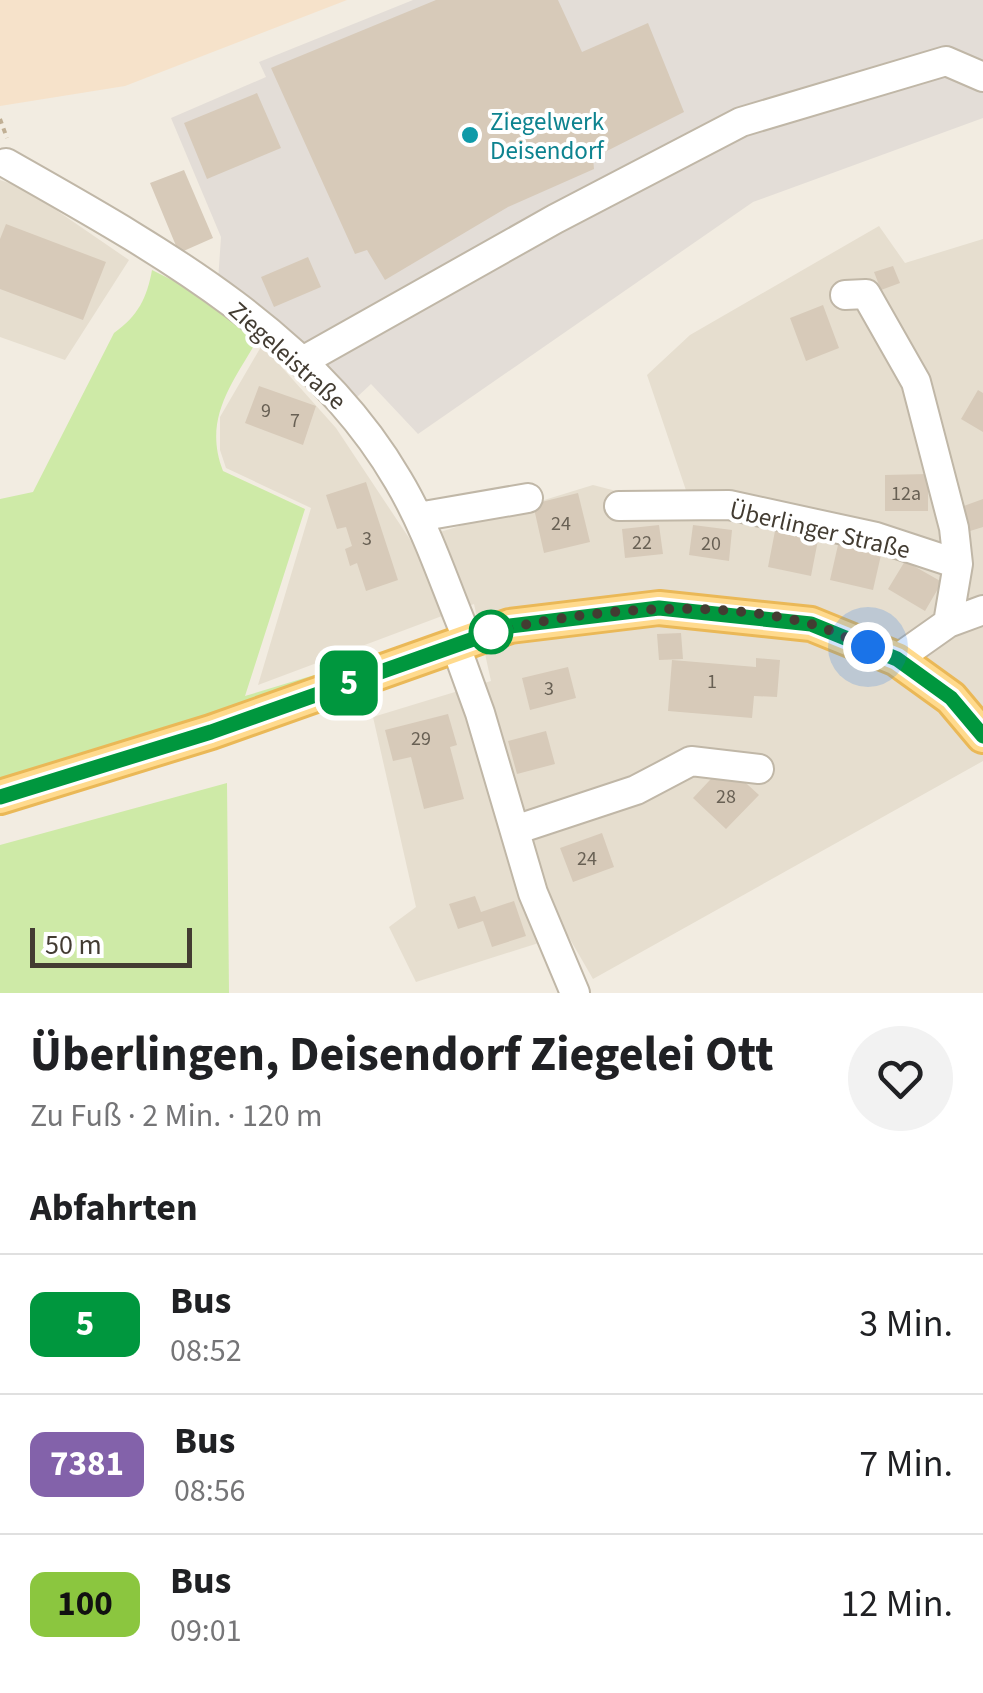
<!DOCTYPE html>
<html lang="de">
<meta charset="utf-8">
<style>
:root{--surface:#fff;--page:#f2f2f2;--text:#202124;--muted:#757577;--line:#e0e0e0}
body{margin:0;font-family:"Source Sans 3",sans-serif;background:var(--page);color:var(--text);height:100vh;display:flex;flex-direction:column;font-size:38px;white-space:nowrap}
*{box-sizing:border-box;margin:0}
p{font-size:32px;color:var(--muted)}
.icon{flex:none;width:55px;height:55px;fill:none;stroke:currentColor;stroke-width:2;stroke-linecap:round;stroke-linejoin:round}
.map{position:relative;height:993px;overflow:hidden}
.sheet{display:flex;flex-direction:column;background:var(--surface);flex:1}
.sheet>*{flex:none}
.badge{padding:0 20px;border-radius:15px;font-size:35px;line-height:65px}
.scale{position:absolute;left:30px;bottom:25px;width:162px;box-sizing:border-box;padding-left:10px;border:5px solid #433c32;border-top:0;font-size:28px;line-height:35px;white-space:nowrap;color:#433c32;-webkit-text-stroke:8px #fff;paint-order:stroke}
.you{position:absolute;width:50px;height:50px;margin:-25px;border:8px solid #fff;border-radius:50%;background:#1a73e8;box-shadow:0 0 0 15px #1a73e833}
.map>.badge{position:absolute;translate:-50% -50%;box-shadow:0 0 0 5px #fff}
h2{padding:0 30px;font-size:38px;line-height:90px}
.round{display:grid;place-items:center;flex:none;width:105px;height:105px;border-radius:52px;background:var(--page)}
.summary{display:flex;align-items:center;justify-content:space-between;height:170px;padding:0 30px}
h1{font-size:48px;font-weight:700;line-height:75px}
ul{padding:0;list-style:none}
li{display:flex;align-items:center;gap:30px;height:140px;padding:0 30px;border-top:2px solid var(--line)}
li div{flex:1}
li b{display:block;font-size:38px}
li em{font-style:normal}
li .badge{min-width:110px;font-weight:700;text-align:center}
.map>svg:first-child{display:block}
.residential{fill:#e6decf}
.commercial{fill:#f6e2ca}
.industrial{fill:#e3ddd7}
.green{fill:#ceeaa7}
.building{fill:#d7cab9}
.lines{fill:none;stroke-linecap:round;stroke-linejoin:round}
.minor-casing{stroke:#c0b7a7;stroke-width:32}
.major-casing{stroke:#eab857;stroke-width:38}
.path{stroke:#c0af94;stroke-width:4;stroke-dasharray:5 5;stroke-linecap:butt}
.minor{stroke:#fff;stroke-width:28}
.major{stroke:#ffda8d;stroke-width:32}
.line-casing{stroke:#fff;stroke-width:22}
.line{stroke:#00973e;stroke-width:15}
.walk{stroke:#433c32;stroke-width:10;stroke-dasharray:0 18}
.culture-dot{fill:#0f9aa8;stroke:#fff;stroke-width:4}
.stop-dot{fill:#fff;stroke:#00973e;stroke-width:5}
.labels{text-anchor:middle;stroke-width:8;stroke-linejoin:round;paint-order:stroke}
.number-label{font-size:20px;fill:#686054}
.culture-label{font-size:25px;fill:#0d838f;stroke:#fff;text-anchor:start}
.street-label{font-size:25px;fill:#433c32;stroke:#fff}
</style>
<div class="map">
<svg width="983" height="993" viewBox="0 0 983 993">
<rect width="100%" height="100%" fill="#f2ece1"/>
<path class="residential" d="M0 180 24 188 129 260 65 360 0 337Z
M879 226 905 263 983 239V761L593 979 567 934 416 982 389 927 416 907 373 717 491 681 474 604 258 685 311 508 226 468 220 450V417L262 345 336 428 411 541 593 485 693 511 647 375 690 335Z"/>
<path class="commercial" d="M0 0H347L125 86 0 106Z"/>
<path class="industrial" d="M413 0H983V118L753 202 418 434 371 384 356 398 254 303 218 281 221 237 171 118 266 77 259 62Z"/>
<path class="green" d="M152 270 210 299 260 335C234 382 202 417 223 471L305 509 245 696 410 646 355 669 0 782V499L33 492 114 333C138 316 147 298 152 270Z
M227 783 229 993H0V845Z"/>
<path class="building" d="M436 0H558L582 52 648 23 684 112 593 158 594 169 508 207 385 280 367 250 355 254 271 68Z
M257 93 281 148 207 179 184 123Z
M184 170 213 238 179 253 150 183Z
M6 224 106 262 83 320 0 289V239Z
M308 257 321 287 274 307 261 277Z
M893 266 900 283 881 290 874 272Z
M823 305 839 348 806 361 790 318Z
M259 386 316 406 303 445 245 423Z
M978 390 983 393V432L961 419Z
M928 474V511H885V475Z
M366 482 398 580 366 591 357 563 350 566 345 549 352 546 346 527 337 529 326 495Z
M578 493 590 542 544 553 533 504Z
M983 499V527L970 531 961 507Z
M659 525 663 554 625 558 622 529Z
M693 525 732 530 729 561 689 555Z
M775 531 818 540 811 576 768 567Z
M838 545 881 555 873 590 830 580Z
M905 561 942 582 925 611 888 589Z
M681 633 683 659 659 660 657 634Z
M756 658 780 660 777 697 754 696 752 718 668 711 672 660 756 667Z
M568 667 576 698 530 710 522 678Z
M448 714 457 745 450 747 464 799 424 809 411 757 393 761 385 730Z
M546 731 555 764 517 774 508 741Z
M725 764 759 795 726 829 693 798Z
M602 833 614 867 573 882 560 848Z
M475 896 481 912 514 901 526 936 492 947 483 921 458 929 449 904Z"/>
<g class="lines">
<defs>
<path id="minor" d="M6 163C150 245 312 332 398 480 428 530 445 586 468 640
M845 295 866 294 916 382 954 528 958 564 948 623
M301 362 555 219 741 122 946 61 983 77
M619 506 729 505 876 537 958 564
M418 517 528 498
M455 644 480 713 533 893 575 993
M897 659 948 623 983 610
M515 830 636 790 691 761 759 769"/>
<path id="major" d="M0 797 211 732 510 626 659 608 811 624 897 659 951 698 983 736"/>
</defs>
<use href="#minor" class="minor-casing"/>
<use href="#major" class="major-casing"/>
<path class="path" d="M0 119 7 138"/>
<use href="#minor" class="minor"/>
<use href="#major" class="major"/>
</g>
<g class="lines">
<defs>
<path id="line" d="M0 797 211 732 510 626 659 608 811 624 897 659 951 698 983 736"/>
</defs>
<use href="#line" class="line-casing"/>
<use href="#line" class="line"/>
<path class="walk" d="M491 632C585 610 708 597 811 624 830 629 850 640 868 647"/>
</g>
<circle class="culture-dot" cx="470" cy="135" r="10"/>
<circle class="stop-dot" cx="491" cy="632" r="20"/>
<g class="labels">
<g class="number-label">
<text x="266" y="417">9</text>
<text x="295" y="427">7</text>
<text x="906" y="500">12a</text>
<text x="561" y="530">24</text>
<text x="367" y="545">3</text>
<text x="642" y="549">22</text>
<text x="711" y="550">20</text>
<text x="712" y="688">1</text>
<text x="549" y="695">3</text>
<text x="421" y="745">29</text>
<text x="726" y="803">28</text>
<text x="587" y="865">24</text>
</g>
<g class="culture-label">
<text x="490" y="130">Ziegelwerk<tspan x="490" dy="29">Deisendorf</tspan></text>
</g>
<g class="street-label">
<text transform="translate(288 355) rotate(42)" y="9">Ziegeleistraße</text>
<text transform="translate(820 529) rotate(13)" y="9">Überlinger Straße</text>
</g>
</g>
</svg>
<div class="scale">50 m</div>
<div class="you" style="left:868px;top:647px"></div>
<b class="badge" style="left:349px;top:683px;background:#00973e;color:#fff">5</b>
</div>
<section class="sheet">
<div class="summary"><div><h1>Überlingen, Deisendorf Ziegelei Ott</h1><p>Zu Fuß · 2 Min. · 120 m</p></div><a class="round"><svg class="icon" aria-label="heart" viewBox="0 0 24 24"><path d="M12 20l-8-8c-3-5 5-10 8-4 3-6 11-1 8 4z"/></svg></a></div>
<h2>Abfahrten</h2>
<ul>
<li><span class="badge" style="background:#00973e;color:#fff">5</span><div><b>Bus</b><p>08:52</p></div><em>3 Min.</em></li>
<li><span class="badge" style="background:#8362aa;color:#fff">7381</span><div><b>Bus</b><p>08:56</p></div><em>7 Min.</em></li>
<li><span class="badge" style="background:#8bc63f;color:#111">100</span><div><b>Bus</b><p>09:01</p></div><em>12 Min.</em></li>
</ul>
</section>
